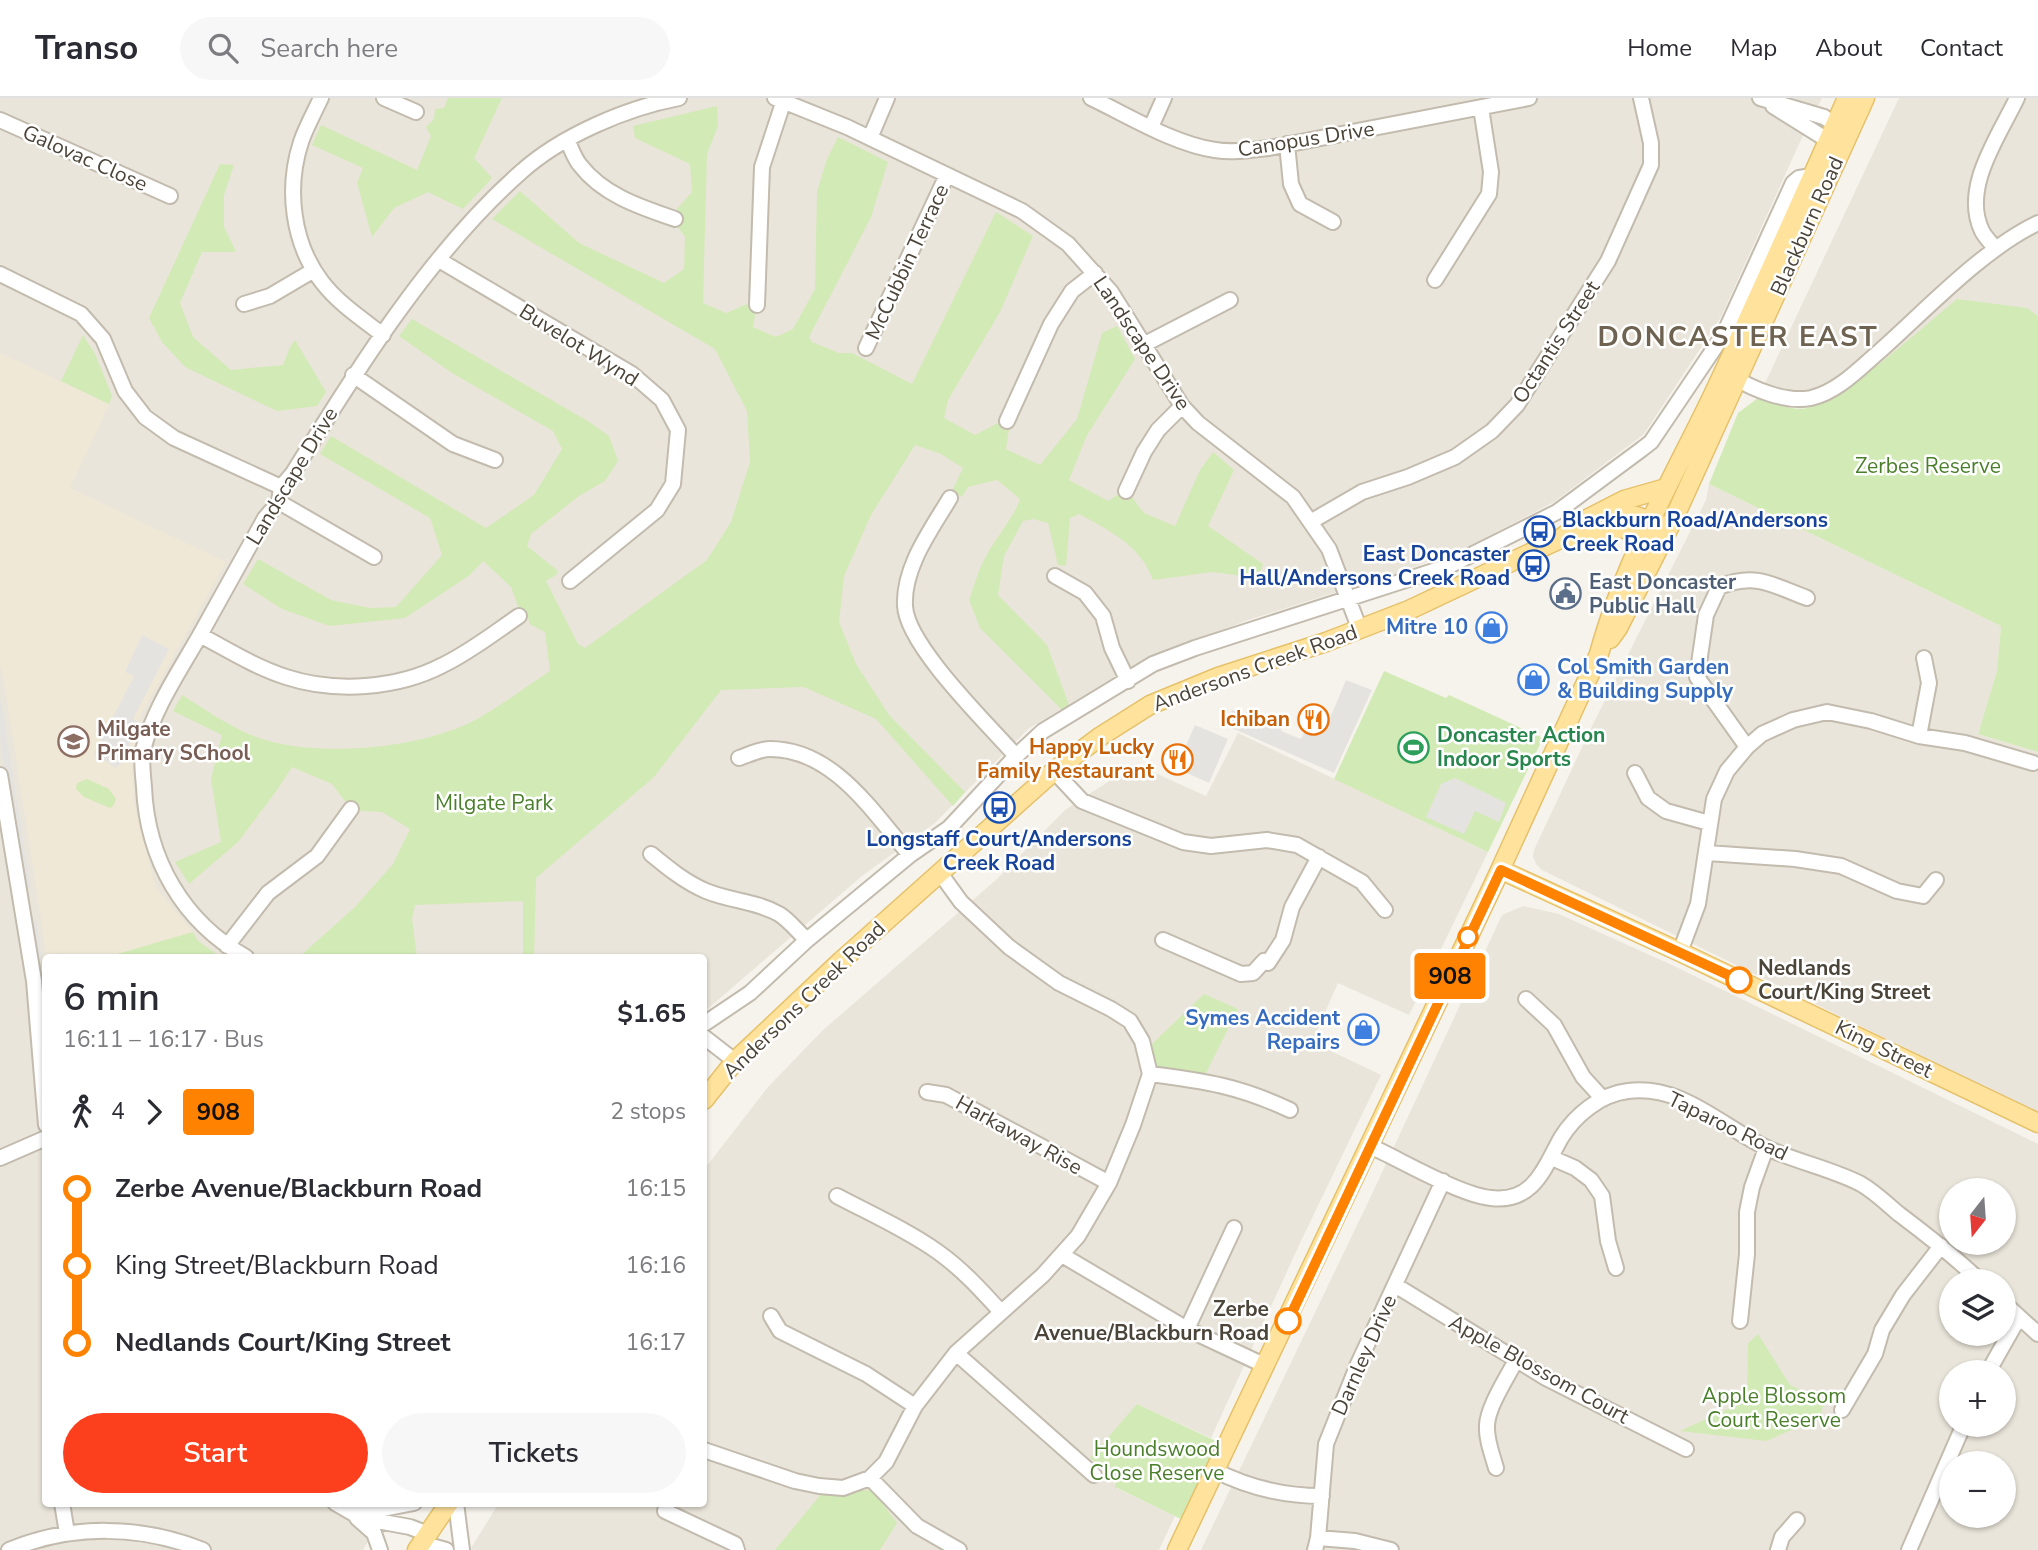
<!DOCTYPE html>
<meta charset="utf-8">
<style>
:root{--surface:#fff;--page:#f7f7f7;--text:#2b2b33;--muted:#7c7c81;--line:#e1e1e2;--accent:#fc3f1d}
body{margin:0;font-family:"Nunito Sans",sans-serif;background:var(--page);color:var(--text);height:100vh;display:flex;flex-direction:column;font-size:26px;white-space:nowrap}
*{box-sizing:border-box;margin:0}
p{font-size:23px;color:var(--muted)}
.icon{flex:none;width:38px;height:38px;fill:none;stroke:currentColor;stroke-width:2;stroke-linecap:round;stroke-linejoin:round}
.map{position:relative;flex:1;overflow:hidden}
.drawer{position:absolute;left:42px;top:856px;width:665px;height:553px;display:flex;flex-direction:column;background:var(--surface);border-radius:7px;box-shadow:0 2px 5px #0004}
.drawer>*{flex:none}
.badge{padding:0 14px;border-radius:5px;font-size:24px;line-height:46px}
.needle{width:46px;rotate:197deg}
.fabs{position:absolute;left:1939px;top:1080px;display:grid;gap:14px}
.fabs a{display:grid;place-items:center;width:77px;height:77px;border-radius:50%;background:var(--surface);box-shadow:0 2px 5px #0004;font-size:35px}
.map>.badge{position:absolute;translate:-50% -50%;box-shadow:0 0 0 4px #fff}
.legs{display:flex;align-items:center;gap:10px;height:77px;padding:0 21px;font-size:23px}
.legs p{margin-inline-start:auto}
.headline{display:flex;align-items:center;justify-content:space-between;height:119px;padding:0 21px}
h1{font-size:38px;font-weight:600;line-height:52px}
.button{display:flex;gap:14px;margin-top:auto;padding:14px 21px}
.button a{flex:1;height:80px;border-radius:42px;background:var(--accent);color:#fff;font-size:28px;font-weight:600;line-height:80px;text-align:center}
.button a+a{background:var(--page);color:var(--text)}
ul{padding:0 21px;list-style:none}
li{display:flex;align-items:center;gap:24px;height:77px;font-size:26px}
li i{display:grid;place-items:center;width:10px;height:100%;margin:0 9px;background:currentColor}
li i::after{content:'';width:18px;height:18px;margin:-9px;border:5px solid;border-radius:50%;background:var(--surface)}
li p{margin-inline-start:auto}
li:first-child i{background:linear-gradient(#0000 50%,currentColor 0)}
li:last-child i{background:linear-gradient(currentColor 50%,#0000 0)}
header{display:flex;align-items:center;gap:42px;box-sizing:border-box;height:98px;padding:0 35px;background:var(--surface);border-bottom:2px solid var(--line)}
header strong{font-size:33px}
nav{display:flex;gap:38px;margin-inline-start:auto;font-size:24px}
.search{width:490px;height:63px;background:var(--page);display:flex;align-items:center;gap:18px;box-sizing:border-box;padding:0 24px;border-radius:38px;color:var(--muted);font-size:26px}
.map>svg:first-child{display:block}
.residential{fill:#eae5da;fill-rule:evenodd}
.education{fill:#efe8d6}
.green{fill:#d2eab5}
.parking{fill:#e5e3e0}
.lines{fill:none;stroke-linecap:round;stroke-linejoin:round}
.minor-casing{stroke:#c2bbae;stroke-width:18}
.major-casing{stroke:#e6c16a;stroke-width:21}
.minor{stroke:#fff;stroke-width:14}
.major{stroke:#ffe39c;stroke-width:18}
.line-1-casing{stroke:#fff;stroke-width:16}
.line-1{stroke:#ff8200;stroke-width:10}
.stop-1-dot{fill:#fff;stroke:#ff8200;stroke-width:3.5}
.labels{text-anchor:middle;stroke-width:5;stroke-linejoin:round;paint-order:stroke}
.street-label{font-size:21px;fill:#4b4439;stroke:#fff}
.park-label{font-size:21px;fill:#4a7f2a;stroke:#fff}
.transit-label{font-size:21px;font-weight:bold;fill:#164399;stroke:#fff;text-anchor:start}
.service-label{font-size:21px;font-weight:bold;fill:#4e5e75;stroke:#fff;text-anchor:start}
.shop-label{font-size:21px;font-weight:bold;fill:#366cbe;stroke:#fff;text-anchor:end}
.food-label{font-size:21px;font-weight:bold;fill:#c56008;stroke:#fff;text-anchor:end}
.education-label{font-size:21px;font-weight:bold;fill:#785e54;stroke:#fff;text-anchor:start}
.leisure-label{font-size:21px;font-weight:bold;fill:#27864d;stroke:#fff;text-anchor:start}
.stop-label{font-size:21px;font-weight:bold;fill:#4b4439;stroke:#fff;text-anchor:start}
.district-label{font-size:28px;font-weight:bold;letter-spacing:2px;fill:#6e6250;stroke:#fff}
</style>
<header>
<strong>Transo</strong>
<div class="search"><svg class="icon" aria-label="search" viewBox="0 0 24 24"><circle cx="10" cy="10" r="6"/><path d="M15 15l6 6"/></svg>Search here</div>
<nav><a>Home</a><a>Map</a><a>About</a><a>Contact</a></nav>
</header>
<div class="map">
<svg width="2038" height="1452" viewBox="0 0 2038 1452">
<rect width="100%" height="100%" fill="#f6f3ec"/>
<path class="residential" d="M0 0H1822L1799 46 1721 219 1644 336 1554 404 1469 448 1403 473 1248 522 1134 567 1028 631 935 725 862 778 704 914V859H46V1405H391L363 1452H0Z
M1899 0H2038V218L2026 210 1858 282 1829 302 1800 311 1758 300Z
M1709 386 2001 528 1997 573 1978 636 2038 654V1015L1542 772 1536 766 1533 759 1534 752 1592 628 1706 402Z
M1238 635 1488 754 1409 917 1338 885 1312 944 1381 977 1300 1145 1211 1340 1137 1306 1096 1365 1106 1366 1113 1370 1116 1375V1390L1175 1418 1159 1452H472L471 1450 499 1405H704V1074L706 1069 768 989 822 933 997 781 1065 712 1135 666 1206 698Z
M1523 808 1559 816 1674 868 2038 1046V1452H1201L1371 1098 1502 817ZM1951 1092H2004V1144H1951ZM1951 1183H2004V1236H1951ZM1951 1274H2004V1326H1951ZM1951 1365H2004V1418H1951Z"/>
<path class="education" d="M0 255 109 306 70 390 226 464 140 618 132 661 134 706 156 790 193 834 107 859H47L4 584 0 568Z"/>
<path class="green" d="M448 0H502L474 60 492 80 463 111 428 94 394 110 372 139 357 85 363 70 312 47 321 27 417 72 431 38 426 29 434 21 435 11 444 10Z
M717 8 718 28 707 56 703 205 726 215 747 206 756 211 753 229 776 239 793 231 815 191 817 94 827 61 838 39 888 64 871 119 809 239 812 244 839 255H852L912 286 996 114 1033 138 1000 214 948 302 944 320 975 337 998 325 1009 331 1006 351 1040 367 1077 321 1102 235 1117 228 1135 261 1086 339 1069 382 1108 403 1120 395 1131 398 1144 415 1175 428 1200 372 1213 354 1234 372 1208 428 1263 466 1258 480 1212 474 1153 482C1140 447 1110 433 1079 416L1070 420 1066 468 1058 467 1048 425 1033 421 1023 423 1004 458 998 497 1047 547 1069 607 1062 612 980 530 969 502C974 488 978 473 985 460 994 442 1015 418 1020 401L997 382 968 389 962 399 952 393 963 370 941 356 915 347 871 417 844 478 839 524 856 566 889 617 965 694 953 708 876 621 804 589 721 592 654 679 536 780 534 859H523V803L415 807 412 821 417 859H299L355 809 393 766 410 731 382 714 361 713 344 702 332 686 292 669 277 692 238 744 189 786 175 764 221 744 211 681 222 637 173 613 182 597C206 612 230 629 256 639 315 661 424 651 479 620 503 606 526 589 550 573L545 534 529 526V522L518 508 511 489 483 463 470 477 405 520 330 528 282 511 243 486 258 461 331 502 370 510 396 509 442 457 430 420 320 356 331 338 486 430 534 397 562 351 553 333 452 275 399 238 412 221 591 325 609 338 618 363 605 383 579 398 531 436 527 448 558 473 556 477 546 483 578 546 585 550 707 462 731 424 750 364 747 313 715 251 492 121 520 93 579 145 664 185 684 171 685 139 677 128 680 120 677 111 692 94 690 66 635 40 633 28Z
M220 66 234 67 224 97V129L236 154H202L180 205 193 239 231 272 283 267 290 249 295 242 326 294 317 308 277 313 185 269 162 244 149 220Z
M1957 201 2027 210 2038 218V654L1978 636 1997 573 2001 528 1709 386 1738 315 1758 300C1771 303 1787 311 1800 311 1835 311 1927 225 1957 201Z
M83 237 95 256 112 298 109 306 61 283Z
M1384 573 1446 600 1449 597 1543 640 1488 754 1334 681Z
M87 681 109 691 116 701 113 708 110 710 84 699 76 691 77 685Z
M193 834 198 843 221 859H107Z
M1204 896 1238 911 1204 979 1158 974 1151 947Z
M1758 1236 1790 1287 1826 1304 1822 1311 1821 1319 1766 1343 1680 1333 1747 1302 1748 1245Z
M1137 1306 1218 1344 1181 1421 1115 1389C1120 1362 1104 1372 1090 1360Z
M872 1392 897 1425 880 1452H775L822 1395Z"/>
<path class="parking" d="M142 537 169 551 133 621 139 624 121 666 115 670 106 663 100 662 94 656 134 578 125 574Z
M1346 582 1372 592 1334 675 1225 627 1232 612 1245 617 1248 612 1283 627 1281 633 1301 641 1308 627 1324 634Z
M0 602H1L31 792 22 785 0 644Z
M1195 627 1228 641 1209 685 1176 670Z
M1455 680 1506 705 1499 724 1475 713 1464 736 1426 719 1441 686Z
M27 816 36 822 42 863 34 858Z"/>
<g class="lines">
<defs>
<path id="minor" d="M321 0C314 15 306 29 301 44 286 90 292 145 322 184 338 205 362 221 383 237
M384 0 416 14
M775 0 847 29 1022 113 1068 146 1111 194 1182 308 1198 325 1293 399 1329 451 1360 532
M1091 0C1129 18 1174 46 1215 52 1233 55 1251 52 1269 50L1529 0
M1760 0 1824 19 1842 31
M1773 8 1829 43 1838 42
M0 22 170 98
M1151 29 1164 0
M870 40 887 0
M567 42C571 49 574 60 580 67 603 97 640 109 675 121
M1287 46 1291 86 1300 106 1333 124
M1995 150C1991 145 1985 139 1982 133 1961 90 1999 38 2017 0
M439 162 632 276 662 302 678 332 673 386 657 412 570 483
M0 176 81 216 103 241 125 293 145 319 174 340 281 389
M1435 182 1489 96 1491 74 1481 10
M244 206 270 198 314 172
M757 207 762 69 784 2
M1143 247 1230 202
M866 250 947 77
M353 277 453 346 495 362
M1731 278C1753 291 1785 305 1811 300 1838 294 1861 269 1881 252 1927 211 1983 151 2038 125
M1007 323 1051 226 1072 193 1095 175
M1126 393 1144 354 1158 332 1182 308
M950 400C931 432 903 469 905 508 907 548 988 626 1016 658
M279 404 374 459
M1312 423 1362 394 1408 379 1455 359 1492 333 1517 307 1608 163 1651 67V45L1641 0
M1055 478 1085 495 1103 518 1112 550 1128 583
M200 537C228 552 255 569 286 579 335 595 397 591 443 567 470 554 494 535 519 518
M1919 638 1929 585 1924 560
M1747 649 1697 579 1706 517 1719 489C1756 474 1772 487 1807 500
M739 660C748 657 760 651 770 651 834 651 873 715 910 757
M1054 673 1082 703 1183 744 1211 748 1267 742 1297 747 1362 784 1385 812
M1635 675 1648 700 1666 713 1709 725
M0 677 34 883 46 1027
M1707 755 1795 761 1841 768 1897 793 1923 798 1936 782
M651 756C668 770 685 784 706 793 730 803 756 803 779 816 789 822 798 834 807 842
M1163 842 1241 876 1253 875 1264 863 1268 865 1283 842 1292 809 1319 759
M227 848 268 795 317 758 351 711
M1680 854 1698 806 1714 701 1727 673 1747 649 1762 636 1793 622 1827 614 1871 623 1919 638 1965 645 2033 665
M246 859C183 824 147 761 144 689 143 677 141 663 143 652 154 610 179 574 200 537 222 498 243 459 265 420L279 404 281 389 293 375C356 273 430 154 521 74 561 38 626 10 679 0
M1526 901 1554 927 1583 979 1603 1001
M704 926 750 895 807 842 910 757 949 730 1016 658 1043 633 1153 566 1195 550 1449 468 1557 414 1642 351 1651 344 1724 236 1793 85 1799 80 1812 78
M704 939 735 963
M1150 976C1205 983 1239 988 1290 1012
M927 994 946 997 1109 1085
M1370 1048C1401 1062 1460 1097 1491 1100 1534 1105 1544 1070 1561 1040 1575 1017 1601 996 1628 993 1682 986 1722 1029 1767 1050 1797 1064 1832 1071 1861 1086 1875 1094 1887 1106 1899 1116 1927 1137 1955 1159 1980 1183
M0 1060 46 1040
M1552 1060 1575 1070 1591 1082 1602 1098 1608 1143 1616 1170
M837 1098C871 1116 907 1132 938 1154 962 1171 981 1192 1001 1214
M1062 1157 1187 1231 1266 1268
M1395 1187 1546 1280 1686 1351
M2004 1205 2038 1236
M771 1218 780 1233 866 1276 915 1308
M1740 1223 1747 1156V1114L1752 1089 1766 1050
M1187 1231 1234 1130
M956 1255 1094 1377
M1988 1274 2014 1228 2020 1221
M1842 1312 1875 1256 1882 1232 1903 1197 1941 1148
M704 1352 795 1383 819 1388 843 1390 870 1380 886 1364 915 1308 956 1255 1043 1177 1078 1138 1109 1085 1133 1027 1150 976 1142 943 1130 923 1111 911 1059 885 1009 849 961 804 940 775
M1496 1370C1492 1356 1486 1341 1487 1327 1488 1308 1507 1280 1516 1262
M1214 1372C1249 1390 1283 1398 1322 1398
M870 1380 917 1428 959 1452
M62 1405 67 1435
M335 1405 361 1420 410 1429 428 1436
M356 1405 383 1411 414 1405
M456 1405 462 1452
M668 1405 665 1413 735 1446 737 1452
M357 1420 374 1435 380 1452
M1318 1440 1355 1443 1391 1452
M421 1445 446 1452
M9 1452C72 1426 140 1427 203 1452
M1315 1452 1318 1440 1326 1346 1358 1266 1443 1083
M1778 1452 1782 1439 1797 1422
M1909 1452 1964 1326"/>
<path id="major" d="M1603 414 1636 418 1659 426
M1567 439 1621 430 1655 440
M1610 541 1618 530 1675 418 1865 0
M1501 772 1680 854 2038 1025
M704 1002 735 963 841 863 1054 673 1101 638 1150 607 1218 579 1326 544 1409 512 1560 441 1587 421 1624 402 1666 390
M417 1452 449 1405
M1177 1452 1495 783 1599 556C1624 464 1672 382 1713 297 1759 199 1803 99 1847 0"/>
</defs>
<use href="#minor" class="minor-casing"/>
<use href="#major" class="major-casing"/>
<use href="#minor" class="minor"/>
<use href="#major" class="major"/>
</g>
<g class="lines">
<defs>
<path id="line-1" d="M1288 1223 1501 772 1739 882"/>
</defs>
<use href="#line-1" class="line-1-casing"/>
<use href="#line-1" class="line-1"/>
</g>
<defs>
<symbol id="bus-ring" viewBox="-11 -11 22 22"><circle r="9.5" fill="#fff" stroke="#1a4fb4" stroke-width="1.5"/><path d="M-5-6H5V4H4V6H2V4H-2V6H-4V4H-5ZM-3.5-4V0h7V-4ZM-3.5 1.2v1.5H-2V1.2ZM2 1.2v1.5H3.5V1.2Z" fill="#1a4fb4"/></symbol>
<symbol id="civic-ring" viewBox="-11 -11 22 22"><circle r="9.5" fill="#fff" stroke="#5c6f8a" stroke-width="1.5"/><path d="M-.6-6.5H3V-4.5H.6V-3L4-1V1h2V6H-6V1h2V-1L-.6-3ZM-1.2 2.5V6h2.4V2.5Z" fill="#5c6f8a"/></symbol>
<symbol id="shop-ring" viewBox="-11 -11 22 22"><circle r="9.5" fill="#fff" stroke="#3f7fe0" stroke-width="1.5"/><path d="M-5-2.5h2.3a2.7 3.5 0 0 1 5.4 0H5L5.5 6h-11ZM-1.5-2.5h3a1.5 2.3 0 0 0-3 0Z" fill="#3f7fe0"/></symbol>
<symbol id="restaurant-ring" viewBox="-11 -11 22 22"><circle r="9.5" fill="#fff" stroke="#e8710a" stroke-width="1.5"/><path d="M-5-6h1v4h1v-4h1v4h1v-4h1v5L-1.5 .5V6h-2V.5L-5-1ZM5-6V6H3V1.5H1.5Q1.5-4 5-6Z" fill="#e8710a"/></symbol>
<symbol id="school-ring" viewBox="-11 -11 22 22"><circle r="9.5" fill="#fff" stroke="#8d6e63" stroke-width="1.5"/><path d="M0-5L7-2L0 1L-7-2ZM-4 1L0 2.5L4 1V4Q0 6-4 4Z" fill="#8d6e63"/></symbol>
<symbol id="stadium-ring" viewBox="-11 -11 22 22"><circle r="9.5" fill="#fff" stroke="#2e9e5b" stroke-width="1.5"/><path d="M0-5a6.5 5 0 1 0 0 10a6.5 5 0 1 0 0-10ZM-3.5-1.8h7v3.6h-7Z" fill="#2e9e5b"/></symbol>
</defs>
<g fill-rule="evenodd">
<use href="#bus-ring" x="1522" y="416" width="35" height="35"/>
<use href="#bus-ring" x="1516" y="450" width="35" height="35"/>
<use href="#civic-ring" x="1548" y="478" width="35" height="35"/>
<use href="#shop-ring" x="1474" y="512" width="35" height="35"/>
<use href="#shop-ring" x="1516" y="564" width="35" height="35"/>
<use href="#restaurant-ring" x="1296" y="604" width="35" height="35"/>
<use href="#school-ring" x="56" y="626" width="35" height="35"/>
<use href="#stadium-ring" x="1396" y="632" width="35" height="35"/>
<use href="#restaurant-ring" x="1160" y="644" width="35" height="35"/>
<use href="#bus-ring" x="982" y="692" width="35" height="35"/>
<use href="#shop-ring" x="1346" y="914" width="35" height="35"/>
</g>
<g class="stop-1-dot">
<circle cx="1468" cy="839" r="9"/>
<circle cx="1739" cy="882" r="12"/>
<circle cx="1288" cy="1223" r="12"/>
</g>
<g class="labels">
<g class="street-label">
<text transform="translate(1306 41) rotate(-9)" y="7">Canopus Drive</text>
<text transform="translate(85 60) rotate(24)" y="7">Galovac Close</text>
<text transform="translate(1807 128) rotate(-66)" y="7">Blackburn Road</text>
<text transform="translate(907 164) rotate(-65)" y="7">McCubbin Terrace</text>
<text transform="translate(1556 244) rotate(-57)" y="7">Octantis Street</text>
<text transform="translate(1142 245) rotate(56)" y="7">Landscape Drive</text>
<text transform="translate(579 247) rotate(32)" y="7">Buvelot Wynd</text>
<text transform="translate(292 378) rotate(-59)" y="7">Landscape Drive</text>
<text transform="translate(1255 570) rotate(-20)" y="7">Andersons Creek Road</text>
<text transform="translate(804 902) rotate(-44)" y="7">Andersons Creek Road</text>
<text transform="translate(1884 951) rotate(26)" y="7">King Street</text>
<text transform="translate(1728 1028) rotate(26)" y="7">Taparoo Road</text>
<text transform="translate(1019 1037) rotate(29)" y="7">Harkaway Rise</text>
<text transform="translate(1364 1257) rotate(-66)" y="7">Darnley Drive</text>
<text transform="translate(1539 1271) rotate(29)" y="7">Apple Blossom Court</text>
</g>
<g class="park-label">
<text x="1928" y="375">Zerbes Reserve</text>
<text x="494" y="712">Milgate Park</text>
<text x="1774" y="1305">Apple Blossom<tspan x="1774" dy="24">Court Reserve</tspan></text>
<text x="1157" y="1358">Houndswood<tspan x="1157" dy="24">Close Reserve</tspan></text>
</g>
<g class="transit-label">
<text x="1562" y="429">Blackburn Road/Andersons<tspan x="1562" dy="24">Creek Road</tspan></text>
<text x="1510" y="463" text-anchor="end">East Doncaster<tspan x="1510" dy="24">Hall/Andersons Creek Road</tspan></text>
<text x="999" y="748" text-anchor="middle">Longstaff Court/Andersons<tspan x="999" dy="24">Creek Road</tspan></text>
</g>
<g class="service-label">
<text x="1589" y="491">East Doncaster<tspan x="1589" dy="24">Public Hall</tspan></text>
</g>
<g class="shop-label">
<text x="1468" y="536">Mitre 10</text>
<text x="1557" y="576" text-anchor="start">Col Smith Garden<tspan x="1557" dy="24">&amp; Building Supply</tspan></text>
<text x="1340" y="927">Symes Accident<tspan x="1340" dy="24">Repairs</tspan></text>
</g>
<g class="food-label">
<text x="1290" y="628">Ichiban</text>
<text x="1154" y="656">Happy Lucky<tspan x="1154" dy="24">Family Restaurant</tspan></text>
</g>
<g class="education-label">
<text x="97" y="638">Milgate<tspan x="97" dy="24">Primary SChool</tspan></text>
</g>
<g class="leisure-label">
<text x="1437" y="644">Doncaster Action<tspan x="1437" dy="24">Indoor Sports</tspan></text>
</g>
<g class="stop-label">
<text x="1758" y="877">Nedlands<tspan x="1758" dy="24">Court/King Street</tspan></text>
<text x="1269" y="1218" text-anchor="end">Zerbe<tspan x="1269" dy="24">Avenue/Blackburn Road</tspan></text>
</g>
<g class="district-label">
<text x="1738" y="248">DONCASTER EAST</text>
</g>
</g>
</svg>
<div class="fabs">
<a><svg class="needle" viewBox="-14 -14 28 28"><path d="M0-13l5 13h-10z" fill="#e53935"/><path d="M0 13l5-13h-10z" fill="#7c7c81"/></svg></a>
<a><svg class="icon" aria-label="layers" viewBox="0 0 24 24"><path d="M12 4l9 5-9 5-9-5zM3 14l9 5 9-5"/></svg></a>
<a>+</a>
<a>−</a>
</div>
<b class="badge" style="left:1450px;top:878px;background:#ff8200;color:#111">908</b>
<section class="drawer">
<div class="headline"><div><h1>6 min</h1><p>16:11 – 16:17 · Bus</p></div><b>$1.65</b></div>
<div class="legs"><svg class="icon" aria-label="walk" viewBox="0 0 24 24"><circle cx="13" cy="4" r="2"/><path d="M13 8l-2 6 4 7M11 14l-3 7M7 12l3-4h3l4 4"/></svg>4<svg class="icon" aria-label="forward" viewBox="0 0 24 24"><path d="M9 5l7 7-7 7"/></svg><b class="badge" style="background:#ff8200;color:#111">908</b><p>2 stops</p></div>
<ul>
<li><i style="color:#ff8200"></i><b>Zerbe Avenue/Blackburn Road</b><p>16:15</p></li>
<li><i style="color:#ff8200"></i><span>King Street/Blackburn Road</span><p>16:16</p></li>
<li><i style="color:#ff8200"></i><b>Nedlands Court/King Street</b><p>16:17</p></li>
</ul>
<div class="button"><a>Start</a><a>Tickets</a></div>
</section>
</div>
